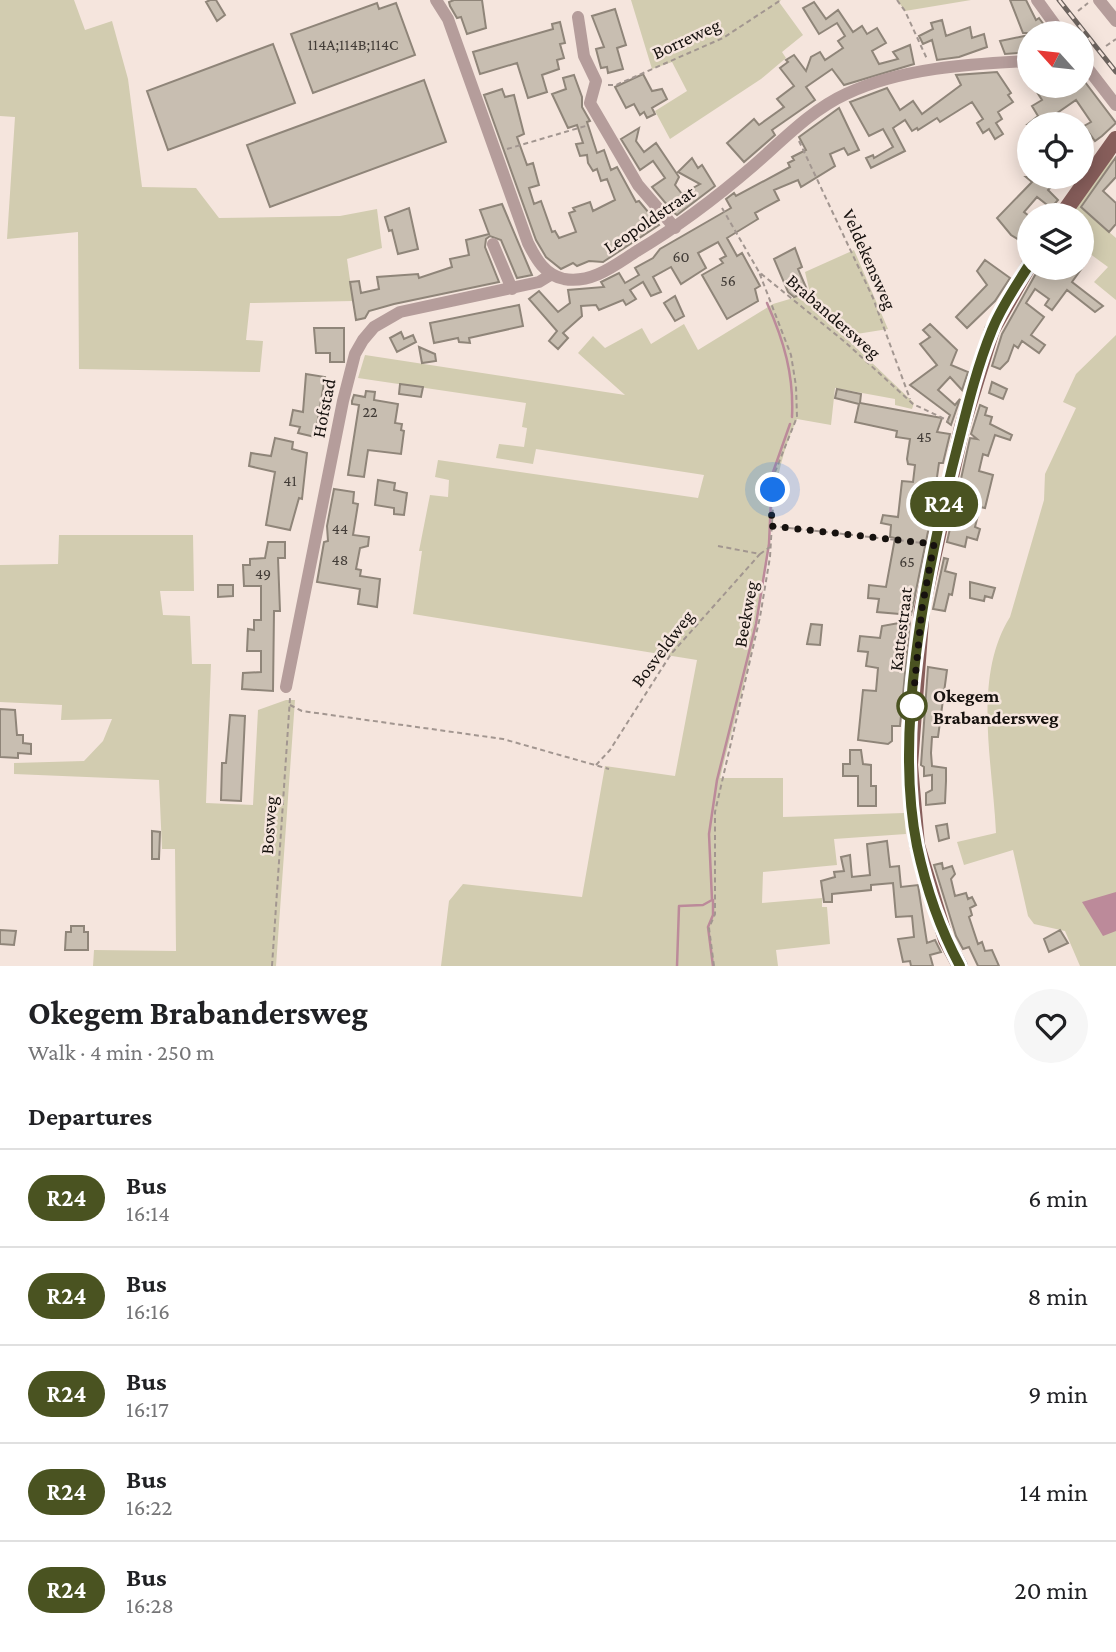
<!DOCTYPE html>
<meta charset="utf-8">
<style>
:root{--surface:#fff;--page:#f6f6f6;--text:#202124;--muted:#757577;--line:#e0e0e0}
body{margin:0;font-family:"Crimson Pro",serif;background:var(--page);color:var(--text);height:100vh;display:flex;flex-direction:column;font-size:26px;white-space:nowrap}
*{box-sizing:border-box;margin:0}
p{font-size:23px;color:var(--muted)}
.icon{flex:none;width:38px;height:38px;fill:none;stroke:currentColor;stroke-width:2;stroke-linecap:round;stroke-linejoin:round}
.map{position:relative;height:966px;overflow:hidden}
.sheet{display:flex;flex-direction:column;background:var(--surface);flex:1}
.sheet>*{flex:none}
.badge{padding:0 14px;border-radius:23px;font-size:24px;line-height:46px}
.needle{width:46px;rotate:297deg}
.fabs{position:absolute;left:1017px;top:21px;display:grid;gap:14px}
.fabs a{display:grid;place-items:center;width:77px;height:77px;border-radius:50%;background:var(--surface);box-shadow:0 4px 18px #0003;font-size:35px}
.you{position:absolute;width:35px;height:35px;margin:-18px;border:5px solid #fff;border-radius:50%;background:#1a73e8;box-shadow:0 0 0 10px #1a73e833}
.map>.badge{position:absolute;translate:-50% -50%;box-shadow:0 0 0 4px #fff}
h2{padding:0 28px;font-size:26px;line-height:63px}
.round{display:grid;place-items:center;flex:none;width:74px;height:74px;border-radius:37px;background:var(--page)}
.headline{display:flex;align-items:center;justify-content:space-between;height:119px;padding:0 28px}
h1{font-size:33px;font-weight:700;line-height:52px}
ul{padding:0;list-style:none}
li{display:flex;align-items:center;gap:21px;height:98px;padding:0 28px;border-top:2px solid var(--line)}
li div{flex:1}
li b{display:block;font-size:26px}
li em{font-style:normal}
li .badge{min-width:77px;font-weight:700;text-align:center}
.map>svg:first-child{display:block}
.green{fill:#d2ccb0}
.water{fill:#bc8a9a}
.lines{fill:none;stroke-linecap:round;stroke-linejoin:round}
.stream{stroke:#bc8a9a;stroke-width:2.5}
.building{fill:#c8beb1;stroke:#8f8579;stroke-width:2}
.path{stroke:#a29690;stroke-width:2;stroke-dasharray:5 3.5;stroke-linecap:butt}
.minor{stroke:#b59d9b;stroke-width:12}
.major{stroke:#875e5b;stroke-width:16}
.rail-casing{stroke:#6d645f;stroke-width:5}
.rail{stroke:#f5e5dd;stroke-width:2.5;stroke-dasharray:8;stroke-linecap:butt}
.line-casing{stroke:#fff;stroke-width:16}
.line{stroke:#4a5321;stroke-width:10}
.walk{stroke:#16110e;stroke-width:7;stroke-dasharray:0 12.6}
.stop-dot{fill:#fff;stroke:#4a5321;stroke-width:3.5}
.labels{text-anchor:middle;stroke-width:5;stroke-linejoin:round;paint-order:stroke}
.number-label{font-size:16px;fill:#423c37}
.street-label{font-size:19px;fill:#16110e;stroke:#f5e5dd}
.stop-label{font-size:19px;font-weight:bold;fill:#16110e;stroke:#f5e5dd;text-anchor:start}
</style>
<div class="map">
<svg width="1116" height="966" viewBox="0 0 1116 966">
<rect width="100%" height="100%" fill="#f5e5dd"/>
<path class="green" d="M0 0H74L85 30 112 21 128 79 142 187 196 188 219 218 340 216 377 209 382 248 347 259 353 301 250 303 246 340 263 341 260 372 79 369 78 232 7 239 15 117 0 116Z
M781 0 779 2 803 35 782 52 786 58 761 79 670 139 655 111 687 91 672 62 652 69 631 0Z
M897 0H971L905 11Z
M1116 150 1092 217 1116 238V300L1094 282 1108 267 1082 248V215H1069Z
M854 250 888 329 844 336 914 403 912 409 895 405V399L835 388 831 425 797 419C769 478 771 543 760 607 751 664 734 721 720 778H783V817L904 813 906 834 834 839 837 865 763 872 762 903 822 898V907H827L830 944 776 950 778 966H441L449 901 463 884 582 897 605 766 675 776 697 660 413 614 422 551H419L430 495 448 497 449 480 435 477 438 460 698 498 704 475 536 449 533 464 496 458 499 444 524 447 527 428 522 427 526 403 358 378 365 355 625 395 578 353 593 336 605 348 642 328 651 344 684 324 698 350 773 304 810 293 805 272Z
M1116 335V966H1080L1065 931 1034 924 1028 916 1013 850 964 865 957 842 996 833C993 764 972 678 1010 617L1044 500 1045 474 1076 408 1063 402 1076 374Z
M59 535H193L194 591H160L163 615 190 616 192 664H211L206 803 253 805 258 710 286 700H295L276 966H93L94 950 176 951 175 849H162L159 780 14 774V763L84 761 103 741 112 719 61 720 62 705 0 702V565L58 564Z"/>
<path class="water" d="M1116 892V931L1103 936 1082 902Z"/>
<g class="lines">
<path class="stream" d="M767 303C784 341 794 375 792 417
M677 966 679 906 703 905 712 900 709 834 717 780 756 624 769 544 772 475 790 424
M713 966 708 927 713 915V900"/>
</g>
<path class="building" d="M210 0H216L225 15 217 21 206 2Z
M454 0H482L486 28 467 34 461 17 457 18 450 6 449 2Z
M1010 0H1026L1036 20 1039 18 1050 33H1023Z
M814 2 826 19 838 10 853 32 862 26 867 34 877 28 886 43 872 51 879 64 898 59 893 52 910 45 914 64 844 85 832 69 806 87 815 100 772 130 775 135 744 162 727 143 754 119 759 125 784 107 777 99 794 86 780 68 788 62 786 60 794 55 806 71 811 57 820 52 825 60 843 48 838 41 845 36 837 23 819 34 803 8Z
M377 3 379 9 396 3 415 55 313 93 291 34Z
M615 9 626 45 617 48 623 69 608 73 607 67 601 68 596 49 604 47 592 16Z
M942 20 946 36 970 27 972 38 984 34 987 47 959 57 937 60 932 40 923 44 919 36 933 29 931 23Z
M560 22 565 43 560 44 564 58 557 60 559 69 542 75 547 92 528 98 517 63 480 74 473 52 553 29 552 24Z
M1029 35V52L1005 54 1000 41Z
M273 44 295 103 168 150 147 91Z
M997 72 1011 93 1008 95 1013 102 998 112 1002 119 996 123 1003 134 995 139 989 129 983 133 977 123 983 119 972 102 940 122 937 118 918 130 917 128 912 131 905 120 893 128 905 151 871 168 866 158 873 155 874 158 893 147 883 129 869 136 850 102 887 88 900 110 913 101 922 114 961 85 956 75Z
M643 74 652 91 662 89 667 99 652 108 655 114 647 118 644 112 640 115 634 104 626 108 615 87Z
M574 75 582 97V107L590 121 587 122 597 153 604 150 611 170 617 167 636 202 639 201 659 225 603 262 589 261 577 266 573 263 561 269 546 257 536 240 484 95 502 89 505 97 514 95 524 134 517 137 527 165 533 163 539 185 529 188 534 204 541 201 552 232 555 231 559 238 576 232 569 213 575 211 573 208 590 202 593 211 615 200 607 179 601 181 597 169 593 171 588 163 587 155 580 156 576 144 583 143 577 125 568 128 552 94 566 89 563 78Z
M1082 78 1116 123 1102 136 1095 141 1084 126 1091 122 1076 100 1050 118 1054 124H1028L1038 116 1032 106 1042 100 1033 86H1082Z
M424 80 446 142 270 207 247 145Z
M839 108 859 150 848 155 844 148 830 154 835 166 801 187 798 180 774 190 779 200 755 213 758 219 727 238 737 256 742 253 760 286 755 289 758 301 727 319 702 275 723 263 720 259 726 256 718 242 698 253 706 268 681 284 671 267 653 277 661 292 651 296 643 282 630 290 636 299 626 305 623 300 599 310 596 305 581 306 582 316 563 333 568 338 558 349 549 341 557 331 529 299 539 291 558 312 570 303 568 290 604 287 601 282 619 273 625 283 639 275 635 268 653 258 660 249 731 208 726 199 734 193 736 196 790 167 788 163 794 160 792 157 806 150 799 137Z
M639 128 636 141 644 152 656 143 679 177 675 185 682 194 700 184 678 172 692 158 698 168 702 165 715 186 677 215 673 212 652 187 665 178 653 161 640 170 621 139Z
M1116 157V177L1103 191 1116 203V224L1109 232 1081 207Z
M1026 177H1061L1048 190 1058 200 1051 208 1037 197 1024 212 1029 216V246L1011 235 997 218 1032 182Z
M502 204 532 275 517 278 501 240 490 236 486 239 485 247 499 282 394 304 369 311 365 318 356 320 350 282 359 281 361 293 379 289 377 277 418 274 419 278 452 267 450 259 469 255 466 240 489 234 480 210Z
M409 208 418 249 398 254 392 230 389 231 385 217Z
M795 248 802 267 798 269 808 292 794 297 788 292 774 259Z
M985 260 1010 278 995 301 967 328 956 317 987 285 977 271Z
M1039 268H1082L1072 282 1103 306 1095 312 1067 290 1052 310 1045 305 1049 299 1035 289 1026 303 1044 317 1031 335 1045 345 1039 353 1022 341 1018 348 1014 345 1008 361 1000 369 992 366 1002 334Z
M675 296 684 316 675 321 664 303Z
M519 305 523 326 469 338 470 343 459 342 458 338 434 343 430 323Z
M930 324 957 350 951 365 968 372 962 390 950 377 938 390 955 405 960 399 951 425 947 422 950 415 910 385 937 365 920 344 930 337 923 330Z
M314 328H344V362H330V353H316Z
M401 332 404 339 413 335 416 342 397 352 390 338Z
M419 347 435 354 436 361 422 363Z
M306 374 325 377 315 437 298 433 300 427 290 425 293 410 303 412Z
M992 382 1007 389 1003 399 989 393Z
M400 384 423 387 421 397 399 394Z
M837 389 861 394 860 403 942 418 937 432 950 434 943 463H939L932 512 911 615 877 612 879 599 868 598 869 585 886 587 895 538 890 537 891 525 881 523 883 515 898 517 902 481 913 482 915 465 908 464 907 459 910 439 896 437 897 431 855 422 859 404 835 398Z
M366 391 375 392 374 400 398 404 395 423 402 424 401 430 404 431 401 454 368 450 364 477 348 475 359 405 352 404V401L354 395 365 397Z
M980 405 987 408 985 415 992 417 990 424 1012 435 1010 440 995 435 988 456 983 454 979 471 993 475 985 508 980 507 975 527 980 529 977 540 967 537 965 547 947 542 970 438 977 439 971 434Z
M275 438 293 442 292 449 307 453 302 499 299 498 290 530 266 525 275 472 249 466 251 453 271 456Z
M378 480 395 483 394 490 407 493 404 515 394 514V508L375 505Z
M334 489 354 492 353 503 358 504 353 535 369 537 368 546 360 548 356 569 361 570 360 576 380 579 377 607 358 604 360 589 317 582 324 542 328 541 327 526Z
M268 542H285V558H278L280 611H274L273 691 242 689 243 673 261 672V651H247L248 629 254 630V620H261V586H244L243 565H250V559L265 558Z
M944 558 948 559 945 571 956 574 952 595 949 594 945 611 933 609Z
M970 582 995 588 992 598 985 596 984 601 970 598Z
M218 585H233V596L218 597Z
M910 621 900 726H892V741L888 744 858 740 863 690 876 691 878 668 866 666 868 652 858 651 860 636 880 638 882 626Z
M811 624 822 625 820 645 807 644Z
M928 667 947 670 938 737H932L931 753 932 766 946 768V781L945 803 926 805V793L932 790V775L924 776V767L921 765Z
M0 709 15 710 17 735H23V743L31 744V754L18 753V758L0 757Z
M230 715 245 716 241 801 221 800 222 763H226Z
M850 750H861L863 764 871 765V786H876V806H858V776H843V764H850Z
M947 824 949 838 939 841 936 826Z
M152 831 160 832 159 859H152Z
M887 841 890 867 899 866 901 887 918 885 927 943 935 940 941 952 930 955 933 966H911L910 961 903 962 898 939 914 937 912 916 896 917 893 883 871 885V890L832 894V902H824L821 881 835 877 834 872 844 871 841 857 850 855 852 877 870 875 867 844Z
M942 863 943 869 952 866 955 874 951 879 955 896 966 893 968 899 972 897 976 905 970 908 972 915 969 917 978 944 982 942 985 951 992 950 999 966H978L969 947 963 949 956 936 934 865Z
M71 926H84V932H88V950H65L66 932H71Z
M0 930 16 931 14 945 0 944Z
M1060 930 1068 943 1049 952 1044 939Z"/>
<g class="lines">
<path class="path" d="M897 0 905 11 927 59
M1078 11 1088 3
M1106 46 1116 39
M608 85H616L723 38 781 0
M799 141 873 298 910 399
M507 149 589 125
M722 208 759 272 845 342 913 404 949 421
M772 526 923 543
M718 546 760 554 770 547
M290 705 302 711 503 739 609 769
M596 765 610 750 671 654 760 554
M272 966 290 698
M714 966 709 928 715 914V812L760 617 770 557 775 472 797 417 796 386 791 355 759 272"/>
<path class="minor" d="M436 0 448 19 528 243C536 259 545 275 564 279 592 284 615 265 637 251 679 226 717 197 753 166 782 141 811 110 846 94 901 68 969 64 1029 61
M1037 0 1061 33
M1099 0 1116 21
M578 17 584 56 596 81 590 103 638 185 675 228
M1082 61 1116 105
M493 244 512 289
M286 687 343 401 355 354 363 340 374 327 400 312 539 282 552 274"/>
<path class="major" d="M1062 215 1116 139
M960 966 946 940 917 845 910 765 922 608 962 427 992 330 1029 265"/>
<defs>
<path id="rail" d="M1059 0 1116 72"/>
</defs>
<use href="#rail" class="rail-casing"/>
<use href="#rail" class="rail"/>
</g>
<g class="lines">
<defs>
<path id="line" d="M960 966C940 929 926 888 917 846 894 732 925 580 952 468 964 422 974 374 992 330 1001 307 1016 286 1029 265"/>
</defs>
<use href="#line" class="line-casing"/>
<use href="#line" class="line"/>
<path class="walk" d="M773 490 771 526 934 544 922 608 912 710V706"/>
</g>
<circle class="stop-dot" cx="912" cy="706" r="14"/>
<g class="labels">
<g class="number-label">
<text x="353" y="50">114A;114B;114C</text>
<text x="681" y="262">60</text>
<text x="728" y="286">56</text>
<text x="370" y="417">22</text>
<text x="924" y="442">45</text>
<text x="290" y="486">41</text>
<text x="340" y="534">44</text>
<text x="340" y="565">48</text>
<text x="907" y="567">65</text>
<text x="263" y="579">49</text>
</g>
<g class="street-label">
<text transform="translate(686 38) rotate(-25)" y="7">Borreweg</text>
<text transform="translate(649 219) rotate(-34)" y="7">Leopoldstraat</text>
<text transform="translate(870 259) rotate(66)" y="7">Veldekensweg</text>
<text transform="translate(834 316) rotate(41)" y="7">Brabandersweg</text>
<text transform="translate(323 408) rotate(-79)" y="7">Hofstad</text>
<text transform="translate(745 614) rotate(-80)" y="7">Beekweg</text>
<text transform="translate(900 629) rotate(-83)" y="7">Kattestraat</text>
<text transform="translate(662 648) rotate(-53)" y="7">Bosveldweg</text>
<text transform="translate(268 825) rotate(-86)" y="7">Bosweg</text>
</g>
<g class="stop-label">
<text x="933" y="702">Okegem<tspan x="933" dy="22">Brabandersweg</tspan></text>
</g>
</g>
</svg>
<div class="fabs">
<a><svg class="needle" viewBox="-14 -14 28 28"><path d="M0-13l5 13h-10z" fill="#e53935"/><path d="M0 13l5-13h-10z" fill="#757577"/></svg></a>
<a><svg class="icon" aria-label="locate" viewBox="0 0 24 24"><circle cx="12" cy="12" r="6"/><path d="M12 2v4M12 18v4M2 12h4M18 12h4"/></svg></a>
<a><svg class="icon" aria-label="layers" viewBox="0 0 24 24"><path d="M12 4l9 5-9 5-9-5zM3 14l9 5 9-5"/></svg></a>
</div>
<div class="you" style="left:773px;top:490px"></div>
<b class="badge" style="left:944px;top:504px;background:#4a5321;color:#fff">R24</b>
</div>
<section class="sheet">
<div class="headline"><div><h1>Okegem Brabandersweg</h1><p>Walk · 4 min · 250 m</p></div><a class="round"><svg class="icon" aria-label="heart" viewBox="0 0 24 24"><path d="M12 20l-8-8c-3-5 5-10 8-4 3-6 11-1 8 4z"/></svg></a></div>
<h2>Departures</h2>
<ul>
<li><span class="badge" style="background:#4a5321;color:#fff">R24</span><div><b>Bus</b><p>16:14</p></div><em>6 min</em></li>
<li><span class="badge" style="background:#4a5321;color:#fff">R24</span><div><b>Bus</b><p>16:16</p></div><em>8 min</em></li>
<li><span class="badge" style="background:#4a5321;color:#fff">R24</span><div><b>Bus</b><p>16:17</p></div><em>9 min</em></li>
<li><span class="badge" style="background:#4a5321;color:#fff">R24</span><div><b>Bus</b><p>16:22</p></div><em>14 min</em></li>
<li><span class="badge" style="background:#4a5321;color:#fff">R24</span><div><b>Bus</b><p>16:28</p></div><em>20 min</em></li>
</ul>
</section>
